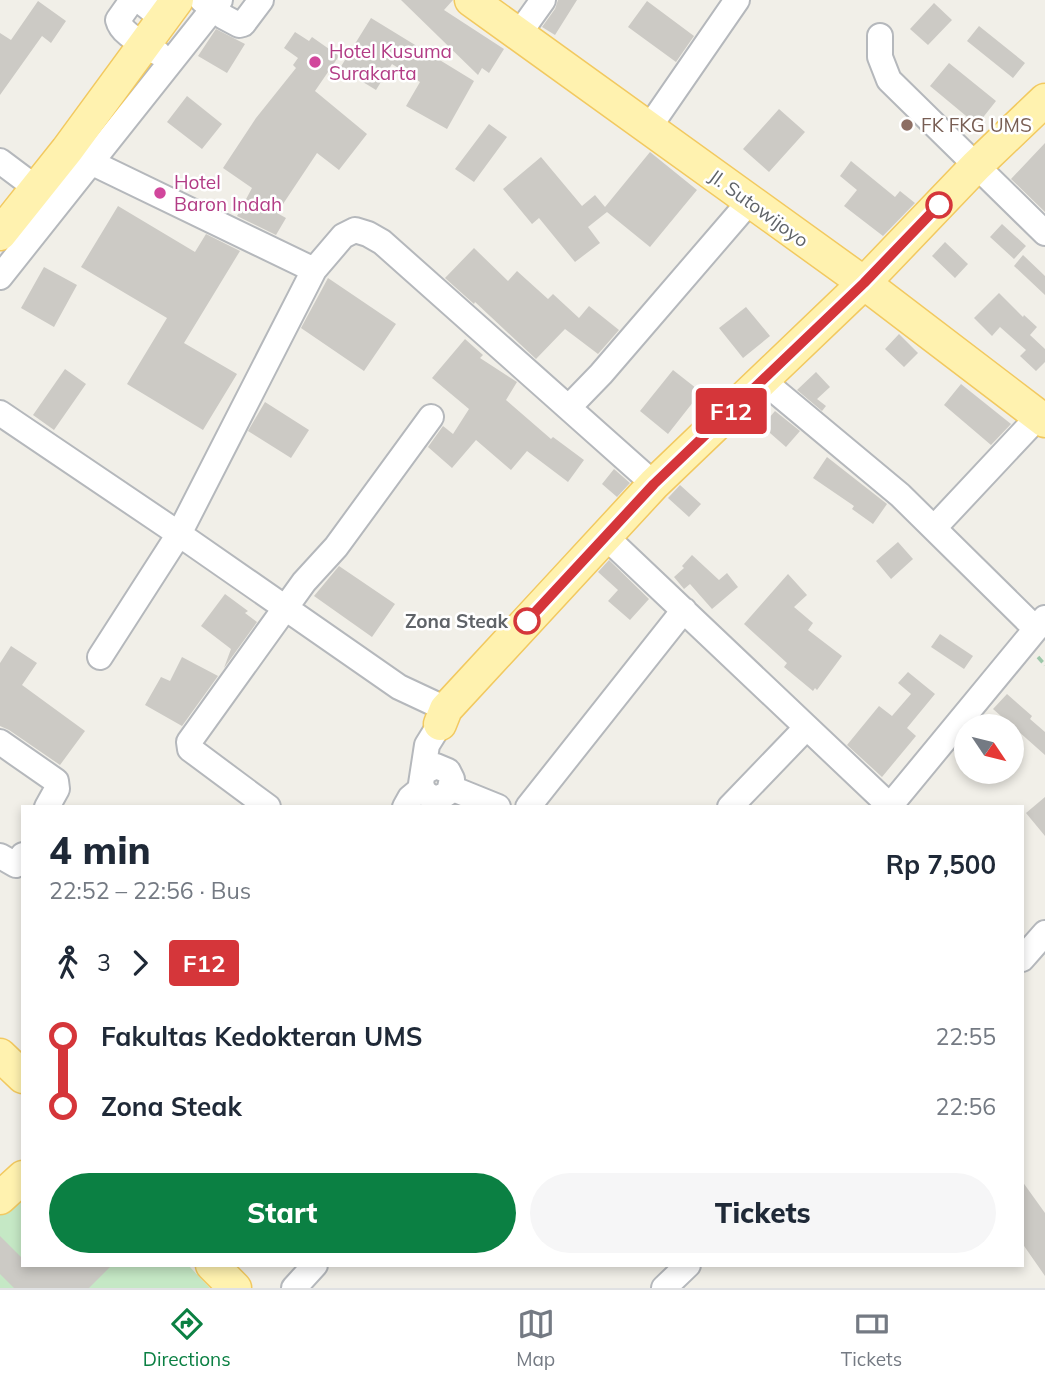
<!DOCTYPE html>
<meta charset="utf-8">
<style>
:root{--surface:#fff;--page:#f6f6f7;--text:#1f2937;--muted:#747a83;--line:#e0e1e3;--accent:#0b8043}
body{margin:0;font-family:Mulish,sans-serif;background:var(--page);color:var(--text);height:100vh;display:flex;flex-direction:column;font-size:26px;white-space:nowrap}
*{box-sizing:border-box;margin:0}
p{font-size:23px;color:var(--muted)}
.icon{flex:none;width:38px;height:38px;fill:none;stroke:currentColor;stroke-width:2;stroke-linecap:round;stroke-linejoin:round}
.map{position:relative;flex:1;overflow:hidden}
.details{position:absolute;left:21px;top:805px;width:1003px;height:462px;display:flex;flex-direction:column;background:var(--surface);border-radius:0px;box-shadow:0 4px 10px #0003}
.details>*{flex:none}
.badge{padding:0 14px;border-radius:5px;font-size:24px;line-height:46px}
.needle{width:46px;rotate:125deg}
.tools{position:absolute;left:954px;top:714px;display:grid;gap:14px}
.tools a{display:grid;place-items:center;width:70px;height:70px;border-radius:50%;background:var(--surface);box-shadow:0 4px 10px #0003;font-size:35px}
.map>.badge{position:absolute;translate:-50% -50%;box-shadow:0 0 0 4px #fff}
.legs{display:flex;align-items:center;gap:10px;height:77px;padding:0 28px;font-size:23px}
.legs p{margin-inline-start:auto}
.overview{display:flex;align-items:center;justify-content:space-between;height:119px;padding:0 28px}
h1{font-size:38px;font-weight:800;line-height:52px}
.cta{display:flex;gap:14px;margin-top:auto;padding:14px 28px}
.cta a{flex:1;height:80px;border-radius:42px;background:var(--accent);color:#fff;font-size:28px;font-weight:800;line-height:80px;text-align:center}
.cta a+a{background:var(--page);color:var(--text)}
ul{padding:0 28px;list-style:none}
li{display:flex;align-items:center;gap:24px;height:70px;font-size:26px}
li i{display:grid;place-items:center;width:10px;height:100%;margin:0 9px;background:currentColor}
li i::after{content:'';width:18px;height:18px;margin:-9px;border:5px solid;border-radius:50%;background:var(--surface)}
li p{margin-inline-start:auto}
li:first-child i{background:linear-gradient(#0000 50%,currentColor 0)}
li:last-child i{background:linear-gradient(currentColor 50%,#0000 0)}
.tab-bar{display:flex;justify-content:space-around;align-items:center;height:98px;border-top:2px solid var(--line);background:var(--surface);font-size:19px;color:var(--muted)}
.tab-bar a{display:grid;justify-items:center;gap:4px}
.tab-bar .active{color:var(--accent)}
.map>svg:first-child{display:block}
.green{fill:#c5e8c5}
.building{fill:#cccac5}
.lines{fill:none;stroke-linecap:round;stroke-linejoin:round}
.minor-casing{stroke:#b5b8bc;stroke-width:28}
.major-casing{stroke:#f2c960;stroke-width:35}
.path{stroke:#9cc7a9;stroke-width:3.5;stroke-dasharray:7 3.5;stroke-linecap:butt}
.minor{stroke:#fff;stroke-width:24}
.major{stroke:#fff2af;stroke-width:32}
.line-1-casing{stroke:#fff;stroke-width:16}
.line-1{stroke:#d5363a;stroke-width:10}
.hotel-dot{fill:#d1479c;stroke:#fff;stroke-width:2.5}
.education-dot{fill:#8d6e63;stroke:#fff;stroke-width:2.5}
.stop-1-dot{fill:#fff;stroke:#d5363a;stroke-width:3.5}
.labels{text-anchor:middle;stroke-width:5;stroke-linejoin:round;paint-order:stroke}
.hotel-label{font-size:19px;fill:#b23c85;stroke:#fff;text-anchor:start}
.education-label{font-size:19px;fill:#785e54;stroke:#fff;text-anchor:start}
.street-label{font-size:19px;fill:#5f6368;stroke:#fff}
.stop-label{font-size:19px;font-weight:bold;fill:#5f6368;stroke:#fff;text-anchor:end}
</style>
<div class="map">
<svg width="1045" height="1288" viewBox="0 0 1045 1288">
<rect width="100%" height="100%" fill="#f1efe8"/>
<path class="green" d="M23 1194V1265H188L210 1288H0V1214Z"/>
<path class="building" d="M401 0H453L444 10 504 49 489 73 482 68 478 75Z
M558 0H577L555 35 542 27 555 9Z
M38 1 66 21 51 43 42 36 0 95V33L11 40Z
M647 1 694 36 676 62 628 27Z
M934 3 952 20 928 45 910 29Z
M371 18 474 81 447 129 406 106 420 82 392 64 376 90 340 68Z
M979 26 1025 63 1013 78 967 41Z
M216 29 245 44 227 73 198 56Z
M295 32 309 41 312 37 339 56 315 91 367 134 339 170 317 153 277 213 286 218 276 235 237 216 252 188 223 168 256 118 296 68 293 65 298 58 284 48Z
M949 63 996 101 977 125 930 86Z
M187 96 222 124 202 149 167 122Z
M779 109 805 132 769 172 743 149Z
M489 124 507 137 474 182 455 169Z
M1045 143V212L1011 179Z
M650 152 697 190 650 247 607 212 588 227 600 243 575 262 539 218 532 224 503 189 541 157 582 206 595 195 605 207Z
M851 161 895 197 900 191 915 203 883 236 844 206 857 190 840 176Z
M118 206 195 252 206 234 240 251 184 343 237 374 203 430 127 384 167 318 81 267Z
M1002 224 1026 246 1014 259 990 237Z
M945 242 968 264 955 278 932 256Z
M474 248 508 281 517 271 548 299 553 294 579 318 589 306 619 330 598 354 565 329 536 359 475 302 474 304 445 278Z
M1023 255 1045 276V295L1014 266Z
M44 267 77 285 54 327 21 308Z
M328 278 396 324 364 371 301 328Z
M999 293 1023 317 1024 315 1037 327 1030 335 1045 349V362L1036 371 1020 356 1026 350 1000 327 992 336 974 318Z
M746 307 770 336 743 358 719 328Z
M899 334 918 353 904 367 885 349Z
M465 339 483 355 480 358 517 382 506 400 551 439 553 437 584 460 568 482 527 451 511 470 476 440 452 468 428 447 443 426 453 434 469 409 432 378Z
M65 369 86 384 54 430 33 415Z
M673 370 701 392 668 434 640 411Z
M816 372 830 387 817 399 826 406 822 411 797 390Z
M961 384 1011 424 991 445 944 405Z
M265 402 309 430 291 458 248 431Z
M775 411 800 431 786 447 762 426Z
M827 457 887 504 873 524 852 509 854 506 813 478Z
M614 469 630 483 617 497 602 484Z
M680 485 701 504 689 517 668 498Z
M898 542 913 559 891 579 876 561Z
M692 555 719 580 727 573 738 587 712 609 690 584 684 589 674 577 684 568 682 566Z
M609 560 649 599 630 620 608 601 618 590 598 572Z
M339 566 395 604 372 637 314 596Z
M788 574 807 595 794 607 813 623 808 630 842 656 817 690 815 688 813 691 784 667 787 663 744 624Z
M225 594 248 611 245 613 257 622 224 668 231 649 201 626Z
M940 634 973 656 964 669 931 647Z
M11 646 37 663 22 685 85 731 60 765 9 730 0 726V663Z
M182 657 218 676 182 726 145 705 161 677 170 681Z
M908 672 935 694 907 728 916 736 882 777 847 745 879 706 892 716 911 694 898 683Z
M1007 694 1032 716 1030 719 1045 732V755L993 709Z
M1045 797V836L1026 813Z
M1022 1181 1045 1213V1276L1022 1243Z
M0 1236 23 1259V1265H112L89 1288H14L0 1274Z"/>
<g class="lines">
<defs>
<path id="minor" d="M202 0 224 17 239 25 243 24 261 0
M518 35 543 0
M880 36V57L889 80 1045 233
M158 53C146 44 122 36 118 20L130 3 139 0 163 19
M648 129 737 0
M78 156 314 270
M0 161 36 188
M0 277 220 0
M762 380 900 495 1036 629
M569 407 601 374 750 201
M0 413 179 534 399 687 446 709
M934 528 1039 416
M605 536 891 807
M100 657 179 534 314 270 343 236 355 230 368 234 382 242 654 484
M0 742 56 781 57 789 47 807
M424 772 436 766 448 771 452 779 449 792 440 798 431 797 424 792 421 784 427 745 440 724
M451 788 498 807
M268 807 190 749 189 742 304 582 336 547 431 417
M405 807 410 798 422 788
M528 807 684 610
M730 807 806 728
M889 807 1045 618
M0 856 16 865 23 855
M1022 959 1045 933
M294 1288 315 1265
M664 1288 688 1265"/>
<path id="major" d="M471 0 864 283 1045 421
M0 234 67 150 177 0
M440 724 446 709 654 484 864 283 976 166 1045 100
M0 1055 23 1077
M0 1198 23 1177
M212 1265 235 1288"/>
</defs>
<use href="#minor" class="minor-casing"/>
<use href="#major" class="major-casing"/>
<path class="path" d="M1038 657 1045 665"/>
<use href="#minor" class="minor"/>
<use href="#major" class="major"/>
</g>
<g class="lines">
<defs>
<path id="line-1" d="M527 621 654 484 864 283 939 205"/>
</defs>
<use href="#line-1" class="line-1-casing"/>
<use href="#line-1" class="line-1"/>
</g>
<g class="hotel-dot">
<circle cx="315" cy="62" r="7"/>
<circle cx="160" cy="193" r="7"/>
</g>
<circle class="education-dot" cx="907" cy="125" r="7"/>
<g class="stop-1-dot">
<circle cx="939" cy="205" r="12"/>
<circle cx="527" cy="621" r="12"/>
</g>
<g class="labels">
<g class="hotel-label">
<text x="329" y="58">Hotel Kusuma<tspan x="329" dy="22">Surakarta</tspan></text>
<text x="174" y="189">Hotel<tspan x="174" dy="22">Baron Indah</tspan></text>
</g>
<g class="education-label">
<text x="921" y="132">FK FKG UMS</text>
</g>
<g class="street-label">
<text transform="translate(759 208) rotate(36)" y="7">Jl. Sutowijoyo</text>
</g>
<g class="stop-label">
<text x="508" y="628">Zona Steak</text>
</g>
</g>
</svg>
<div class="tools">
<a><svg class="needle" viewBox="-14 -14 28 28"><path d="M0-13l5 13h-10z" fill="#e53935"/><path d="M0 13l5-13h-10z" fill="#747a83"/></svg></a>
</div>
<b class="badge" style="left:731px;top:411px;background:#d5363a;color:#fff">F12</b>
<section class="details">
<div class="overview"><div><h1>4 min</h1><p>22:52 – 22:56 · Bus</p></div><b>Rp 7,500</b></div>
<div class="legs"><svg class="icon" aria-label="walk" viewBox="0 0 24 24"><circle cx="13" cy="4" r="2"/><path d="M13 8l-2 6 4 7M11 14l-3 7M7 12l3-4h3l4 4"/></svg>3<svg class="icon" aria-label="forward" viewBox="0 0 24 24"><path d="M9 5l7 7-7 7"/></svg><b class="badge" style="background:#d5363a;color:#fff">F12</b></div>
<ul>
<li><i style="color:#d5363a"></i><b>Fakultas Kedokteran UMS</b><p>22:55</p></li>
<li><i style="color:#d5363a"></i><b>Zona Steak</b><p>22:56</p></li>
</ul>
<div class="cta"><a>Start</a><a>Tickets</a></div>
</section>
</div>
<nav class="tab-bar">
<a class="active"><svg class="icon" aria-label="directions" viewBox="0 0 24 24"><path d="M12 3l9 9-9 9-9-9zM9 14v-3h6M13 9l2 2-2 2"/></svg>Directions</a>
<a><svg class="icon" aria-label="map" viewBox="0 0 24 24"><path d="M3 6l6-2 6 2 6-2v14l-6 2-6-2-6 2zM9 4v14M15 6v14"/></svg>Map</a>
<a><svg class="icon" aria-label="tickets" viewBox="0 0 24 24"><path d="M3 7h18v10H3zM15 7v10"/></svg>Tickets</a>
</nav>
